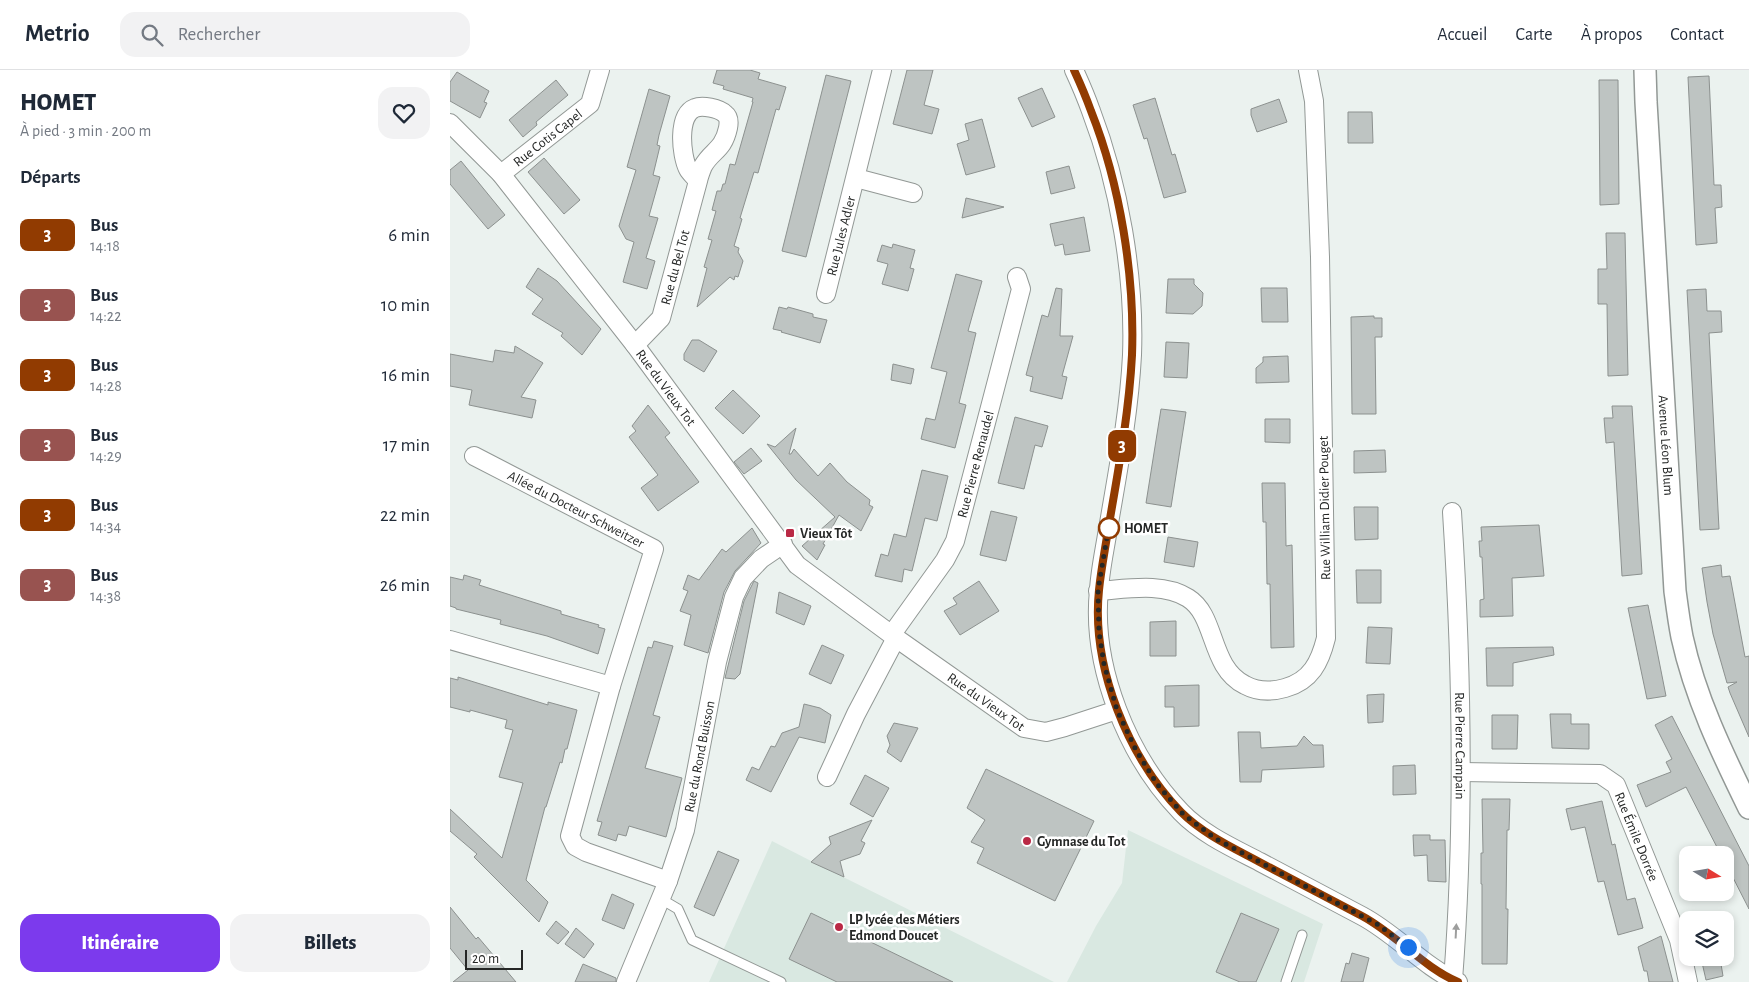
<!DOCTYPE html>
<html lang="fr">
<meta charset="utf-8">
<style>
:root{--surface:#fff;--page:#f2f2f3;--text:#1f2937;--muted:#747a83;--line:#e0e1e3;--accent:#7c3aed}
body{margin:0;font-family:"Alegreya Sans",sans-serif;background:var(--page);color:var(--text);height:100vh;display:flex;flex-direction:column;font-size:19px;white-space:nowrap}
*{box-sizing:border-box;margin:0}
p{font-size:16px;color:var(--muted)}
.icon{flex:none;width:28px;height:28px;fill:none;stroke:currentColor;stroke-width:2;stroke-linecap:round;stroke-linejoin:round}
.map{position:relative;flex:1;overflow:hidden}
.panel{display:flex;flex-direction:column;background:var(--surface);width:450px}
.panel>*{flex:none}
.badge{padding:0 10px;border-radius:8px;font-size:18px;line-height:32px}
.needle{width:32px;rotate:101deg}
.fabs{position:absolute;left:1229px;top:776px;display:grid;gap:10px}
.fabs a{display:grid;place-items:center;width:55px;height:55px;border-radius:10px;background:var(--surface);box-shadow:0 2px 8px #0003;font-size:25px}
.scale{position:absolute;left:15px;bottom:12px;width:58px;box-sizing:border-box;padding-left:5px;border:2px solid #252726;border-top:0;font-size:14px;line-height:18px;white-space:nowrap;color:#252726;-webkit-text-stroke:4px #fff;paint-order:stroke}
.you{position:absolute;width:25px;height:25px;margin:-12px;border:4px solid #fff;border-radius:50%;background:#1a73e8;box-shadow:0 0 0 8px #1a73e833}
.map>.badge{position:absolute;translate:-50% -50%;box-shadow:0 0 0 2px #fff}
h2{padding:0 20px;font-size:19px;line-height:45px}
.round{display:grid;place-items:center;flex:none;width:52px;height:52px;border-radius:15px;background:var(--page)}
.headline{display:flex;align-items:center;justify-content:space-between;height:85px;padding:0 20px}
h1{font-size:24px;font-weight:800;line-height:38px}
.action{display:flex;gap:10px;margin-top:auto;padding:10px 20px}
.action a{flex:1;height:58px;border-radius:15px;background:var(--accent);color:#fff;font-size:20px;font-weight:800;line-height:58px;text-align:center}
.action a+a{background:var(--page);color:var(--text)}
ul{padding:0;list-style:none}
li{display:flex;align-items:center;gap:15px;height:70px;padding:0 20px}
li div{flex:1}
li b{display:block;font-size:19px}
li em{font-style:normal}
li .badge{min-width:55px;font-weight:700;text-align:center}
header{display:flex;align-items:center;gap:30px;box-sizing:border-box;height:70px;padding:0 25px;background:var(--surface);border-bottom:1px solid var(--line)}
header strong{font-size:24px}
nav{display:flex;gap:28px;margin-inline-start:auto;font-size:18px}
.search{width:350px;height:45px;background:var(--page);display:flex;align-items:center;gap:12px;box-sizing:border-box;padding:0 18px;border-radius:15px;color:var(--muted);font-size:19px}
main{display:flex;flex:1;min-height:0}
.map>svg:first-child{display:block}
.built{fill:#d9e8e1}
.building{fill:#bec4c2;stroke:#8c918f}
.lines{fill:none;stroke-linecap:round;stroke-linejoin:round}
.service-casing{stroke:#929895;stroke-width:11}
.minor-casing{stroke:#929895;stroke-width:20}
.tertiary-casing{stroke:#929895;stroke-width:24}
.service{stroke:#fff;stroke-width:9}
.minor{stroke:#fff;stroke-width:18}
.tertiary{stroke:#fff;stroke-width:21}
.oneway{fill:#9d9e9d}
.line-casing{stroke:#fff;stroke-width:11}
.line{stroke:#913b01;stroke-width:8}
.walk{stroke:#252726;stroke-width:5;stroke-dasharray:0 9}
.stop-dot{fill:#fff;stroke:#913b01;stroke-width:2.5}
.poi-dot{fill:#ba2945;stroke:#fff;stroke-width:2}
.labels{text-anchor:middle;stroke-width:5;stroke-linejoin:round;paint-order:stroke}
.street-label{font-size:14px;fill:#252726;stroke:#fff}
.stop-label{font-size:14px;font-weight:bold;fill:#252726;stroke:#fff;text-anchor:start}
.poi-label{font-size:14px;font-weight:bold;fill:#252726;stroke:#fff;text-anchor:start}
</style>
<header>
<strong>Metrio</strong>
<div class="search"><svg class="icon" aria-label="search" viewBox="0 0 24 24"><circle cx="10" cy="10" r="6"/><path d="M15 15l6 6"/></svg>Rechercher</div>
<nav><a>Accueil</a><a>Carte</a><a>À propos</a><a>Contact</a></nav>
</header>
<main>
<section class="panel">
<div class="headline"><div><h1>HOMET</h1><p>À pied · 3 min · 200 m</p></div><a class="round"><svg class="icon" aria-label="heart" viewBox="0 0 24 24"><path d="M12 20l-8-8c-3-5 5-10 8-4 3-6 11-1 8 4z"/></svg></a></div>
<h2>Départs</h2>
<ul>
<li><span class="badge" style="background:#913b01;color:#fff">3</span><div><b>Bus</b><p>14:18</p></div><em>6 min</em></li>
<li><span class="badge" style="background:#985350;color:#fff">3</span><div><b>Bus</b><p>14:22</p></div><em>10 min</em></li>
<li><span class="badge" style="background:#913b01;color:#fff">3</span><div><b>Bus</b><p>14:28</p></div><em>16 min</em></li>
<li><span class="badge" style="background:#985350;color:#fff">3</span><div><b>Bus</b><p>14:29</p></div><em>17 min</em></li>
<li><span class="badge" style="background:#913b01;color:#fff">3</span><div><b>Bus</b><p>14:34</p></div><em>22 min</em></li>
<li><span class="badge" style="background:#985350;color:#fff">3</span><div><b>Bus</b><p>14:38</p></div><em>26 min</em></li>
</ul>
<div class="action"><a>Itinéraire</a><a>Billets</a></div>
</section>
<div class="map">
<svg width="1299" height="912" viewBox="0 0 1299 912">
<rect width="100%" height="100%" fill="#ebf2ef"/>
<path class="built" d="M678 760 873 854 854 912H617L646 856 672 813Z
M322 771 365 793 604 912H259Z"/>
<path class="building" d="M267 0H300L310 3 308 9 336 17 329 40 326 39 308 103 304 102 290 148 292 149 284 176 289 178 288 182 293 191 288 207 285 206 284 210 280 207 247 237 257 198 254 197 262 170 258 169 266 141 262 140 267 121H271L273 114H275L280 94 285 95 303 32H302L303 28 273 19 274 16 263 13Z
M457 0H483L474 35 489 39 482 64 443 54Z
M7 2 39 21 34 32 37 33 30 48 0 31V12Z
M376 5 401 11 356 187 332 181Z
M1259 6 1264 115H1271L1272 137 1265 138 1267 173 1246 175 1238 7Z
M106 10 118 25 86 52 87 55 73 67 59 50Z
M1149 10H1168L1169 134 1150 135Z
M592 18 605 47 582 57 568 28Z
M199 19 220 26 209 65 207 75 210 76 203 105 210 107 199 146 208 148 196 188 205 191 197 219 173 212 184 172 176 169 169 156 186 100 177 97Z
M705 28 722 85 725 84 736 122 714 128 697 68 694 69 683 35Z
M829 29 837 52 807 62 801 45V39Z
M898 42H922L923 73H898Z
M532 49 545 97 516 105 507 74 519 70 515 54Z
M94 88 130 130 114 144 78 102Z
M11 91 55 145 38 159 0 114V100Z
M619 96 625 118 601 124 596 102Z
M516 128 554 137 512 148Z
M634 147 640 181 615 185 613 174 605 176 600 154Z
M1156 163H1175L1178 305 1158 306 1157 234H1148V199H1157Z
M443 174 465 180 460 198 464 199 458 221 432 214 438 194 427 191 432 175 442 178Z
M88 198 107 211 151 259 132 285 111 266 113 263 82 244 93 229 76 217Z
M506 204 532 211 518 261 526 263 509 333 516 335 505 378 471 369 476 348 485 350 497 302 481 298Z
M718 209H744V214L753 223 752 236 743 244 716 243Z
M606 218 612 219 610 266H623L612 306 617 307 612 329 580 321 583 307 576 305 592 245 598 247Z
M811 218H837L838 252H812Z
M1256 219 1257 241H1271L1272 262 1259 263 1269 459 1250 460 1237 220Z
M329 237 337 239 338 237 363 244V247L377 250 370 273 331 262 332 261 323 259Z
M924 246V248H932V267H925L926 344H902L901 247Z
M242 270H249L267 281 254 302 234 290V284Z
M716 272 739 273 737 308 714 307Z
M65 276 93 293 71 327 86 330 82 348 19 335 22 320 0 316V284L43 292 45 280 64 283Z
M838 286 839 312 806 313V298L813 292V287Z
M443 294 464 299 461 314 441 310Z
M283 320 310 346 293 364 265 338Z
M198 335 220 363 215 367 249 412 208 441 191 418 208 405 179 367 186 361 182 356Z
M1162 336H1182L1192 504 1172 506 1164 372 1156 373 1154 348H1163Z
M711 339 736 342 721 437 696 433Z
M565 347 598 356 592 377 585 375 574 419 548 413Z
M815 349H840V373L815 372Z
M346 358 339 384H341L344 379 368 406 380 393 397 412 420 430 419 435 423 437 411 461 389 445 373 474 375 475 367 490 352 476 385 447 346 410 317 374 325 377Z
M301 378 312 391 294 404 284 392Z
M935 380 936 402 904 403V381Z
M472 400 498 406 487 451 475 448 462 501 454 499 452 512 425 506 431 484 438 486 444 464 456 467Z
M812 413H835L836 476 842 475 844 577 821 578 820 514H817L816 452H813Z
M904 437H928V469L905 470Z
M541 441 567 447 556 491 530 485Z
M1089 455 1094 506 1062 508 1063 546 1030 547V530L1034 529 1032 487H1030L1029 471H1032L1031 457Z
M302 458 311 473 285 501 274 522 258 583 234 575 241 545 230 541 238 521 233 519 238 505 249 510 272 479 276 482Z
M718 467 748 472 744 497 714 492Z
M1271 495 1272 507 1280 506 1295 587 1299 586V667L1280 623 1278 617 1287 612 1277 613 1263 564 1257 532 1252 498Z
M906 500H931V533H907Z
M14 505 31 510 29 515 111 541V544L149 555 148 557 155 559 148 584 97 566 50 554 51 550 6 539V538L0 536V507L13 510Z
M304 511 308 513 290 604 285 609 275 608 294 531Z
M529 511 549 541 510 565 494 541 507 534 503 528Z
M329 522 361 536 354 555 326 543Z
M1198 535 1216 626 1197 629 1178 538Z
M726 551V586H700V552Z
M918 557 942 558 940 594 916 593Z
M204 571 223 576 203 645 210 647 195 698 232 708 216 767 179 756 176 766 168 764 166 771 148 765 152 752 147 751 198 577 202 578Z
M372 575 394 585 381 614 359 604Z
M1103 577 1104 585 1063 593V616H1037L1036 578Z
M8 607 98 635V632L127 640 117 679H115L112 693 110 692 96 737H95L76 810 98 832 89 852 24 787 27 784 0 761V739L52 788 73 713 49 707 63 660 55 658 57 650 20 640V642L0 637V608L8 610Z
M749 615V656L724 657V637H715V616Z
M934 624 933 652 918 653 917 625Z
M354 634 370 638 381 645 375 673 349 667 321 722 296 710 302 697 309 700 321 676 325 677 332 663 349 657Z
M1100 644H1121V654H1139V679L1102 678Z
M1042 645H1068L1067 679H1042Z
M1222 646 1299 796V839L1275 792V785H1271L1236 717 1196 737 1187 715 1221 702 1216 692 1222 689 1205 655Z
M444 653 468 658 451 692 437 682 440 675 437 666Z
M788 662H810L811 678 847 676 854 666 863 675H873L874 697 812 700 811 712H790Z
M965 695 966 724 943 725V696Z
M536 699 644 751 605 831 527 793 534 778 521 772 535 750 517 738Z
M415 705 439 718 423 747 400 734Z
M1032 729H1060L1059 760H1057L1056 839H1058L1057 894H1032V814H1031V783H1033Z
M1152 731 1162 775 1165 774 1177 830 1185 828 1193 858 1168 865 1154 811 1148 812 1135 757 1121 760 1116 739Z
M422 750 411 771 415 773 410 784 390 791 394 807 361 792 381 774 379 767Z
M963 765H980V770H995L996 812 978 811 977 785 964 786Z
M268 781 289 790 264 846 244 837Z
M162 824 184 834 174 859 152 850Z
M0 837 26 869 28 867 66 912H3L18 900 0 878Z
M361 843 503 912H387L339 889Z
M791 843 829 859 806 912H790L766 902Z
M106 851 119 862 108 874 96 864Z
M126 858 144 874 134 888 115 874Z
M1211 866 1223 912H1199L1197 901H1194L1188 877Z
M902 883 919 888 913 912H891L896 893 899 894Z
M1251 888H1270L1273 906 1256 910Z
M133 894 166 908V912H125Z"/>
<g class="lines">
<defs>
<path id="service" d="M211 829 228 839 242 870 331 912
M836 912 852 865"/>
<g id="minor">
<path d="M624 0C630 13 636 27 641 41 669 114 685 206 682 285 679 345 667 405 657 465 654 483 650 502 649 520 641 597 678 687 731 742 752 764 783 778 810 792 844 810 878 828 912 846 946 864 974 897 1008 912"/>
<path id="s1" d="M0 53 51 104 185 275 347 495 446 568 574 658 596 662 615 657 667 640"/>
<path id="s2" d="M51 104 140 34 150 0"/>
<path d="M406 108 463 123"/>
<path id="s3" d="M376 224 432 0"/>
<path id="s4" d="M185 275 211 248 248 111C245 107 240 103 238 99 231 85 227 45 245 38 252 35 269 38 275 44 279 47 279 53 278 58 273 81 262 80 253 96 251 101 249 106 248 111"/>
<path id="s5" d="M24 386 204 479 161 616 120 766 125 776 136 782 218 811"/>
<path id="s6" d="M1002 442C1012 597 1015 754 1003 910"/>
<path d="M648 521C677 519 713 512 738 528 767 546 759 597 795 615 808 622 821 622 835 618 861 611 870 592 876 568L870 187 864 31 858 0"/>
<path id="s7" d="M442 564 495 490 505 471 571 219 567 207"/>
<path d="M0 570 161 616"/>
<path id="s8" d="M1011 702 1150 704 1166 715 1229 870 1238 912"/>
<path d="M377 707 406 644 446 568"/>
<path id="s9" d="M176 912 218 811 235 760 267 592 284 527 293 508 311 489 333 474"/>
</g>
<g id="tertiary">
<path id="s10" d="M1195 0 1196 32 1225 521C1227 536 1229 552 1232 567 1245 627 1272 683 1299 738"/>
</g>
</defs>
<use href="#service" class="service-casing"/>
<use href="#minor" class="minor-casing"/>
<use href="#tertiary" class="tertiary-casing"/>
<use href="#service" class="service"/>
<use href="#minor" class="minor"/>
<use href="#tertiary" class="tertiary"/>
</g>
<defs><path id="oneway-solid" d="M-6-.8H1V-3.2L6.5 0L1 3.2V.8H-6Z" transform="scale(1.25)"/></defs>
<use class="oneway" href="#oneway-solid" transform="translate(1006 861) rotate(-87)"/>
<g class="lines">
<defs>
<path id="line" d="M624 0C630 13 636 27 641 41 670 114 685 206 682 285 679 343 668 402 658 460 655 480 651 500 649 520 641 597 678 687 731 742 754 765 786 779 815 795 847 812 880 829 912 846 946 864 974 898 1008 912"/>
</defs>
<use href="#line" class="line-casing"/>
<use href="#line" class="line"/>
<path class="walk" d="M659 458 660 450 648 520 649 562 654 594 667 640 686 680 707 714 733 744 766 769 927 854 958 877"/>
</g>
<circle class="stop-dot" cx="659" cy="458" r="10"/>
<g class="poi-dot">
<rect x="335" y="458" width="10" height="10" rx="2.5"/>
<circle cx="577" cy="771" r="5"/>
<circle cx="389" cy="857" r="5"/>
</g>
<g class="labels">
<g class="street-label">
<text dy="5" stroke="none"><textPath href="#s2" startOffset="59">Rue Cotis Capel</textPath></text>
<text dy="5" stroke="none"><textPath href="#s3" startOffset="60">Rue Jules Adler</textPath></text>
<text dy="5" stroke="none"><textPath href="#s4" startOffset="90">Rue du Bel Tot</textPath></text>
<text dy="5" stroke="none"><textPath href="#s1" startOffset="342">Rue du Vieux Tot</textPath></text>
<text dy="5" stroke="none"><textPath href="#s10" startOffset="376">Avenue Léon Blum</textPath></text>
<text dy="5" stroke="none"><textPath href="#s7" startOffset="192">Rue Pierre Renaudel</textPath></text>
<text transform="translate(874 438) rotate(-91)" y="5">Rue William Didier Pouget</text>
<text dy="5" stroke="none"><textPath href="#s5" startOffset="115">Allée du Docteur Schweitzer</textPath></text>
<text dy="5" stroke="none"><textPath href="#s1" startOffset="796">Rue du Vieux Tot</textPath></text>
<text dy="5" stroke="none"><textPath href="#s6" startOffset="234">Rue Pierre Campain</textPath></text>
<text dy="5" stroke="none"><textPath href="#s9" startOffset="238">Rue du Rond Buisson</textPath></text>
<text dy="5" stroke="none"><textPath href="#s8" startOffset="214">Rue Émile Dorrée</textPath></text>
</g>
<g class="stop-label">
<text x="674" y="463">HOMET</text>
</g>
<g class="poi-label">
<text x="350" y="468">Vieux Tôt</text>
<text x="587" y="776">Gymnase du Tot</text>
<text x="399" y="854">LP lycée des Métiers<tspan x="399" dy="16">Edmond Doucet</tspan></text>
</g>
</g>
</svg>
<div class="fabs">
<a><svg class="needle" viewBox="-14 -14 28 28"><path d="M0-13l5 13h-10z" fill="#e53935"/><path d="M0 13l5-13h-10z" fill="#747a83"/></svg></a>
<a><svg class="icon" aria-label="layers" viewBox="0 0 24 24"><path d="M12 4l9 5-9 5-9-5zM3 14l9 5 9-5"/></svg></a>
</div>
<div class="scale">20 m</div>
<div class="you" style="left:958px;top:877px"></div>
<b class="badge" style="left:672px;top:376px;background:#913b01;color:#fff">3</b>
</div>
</main>
